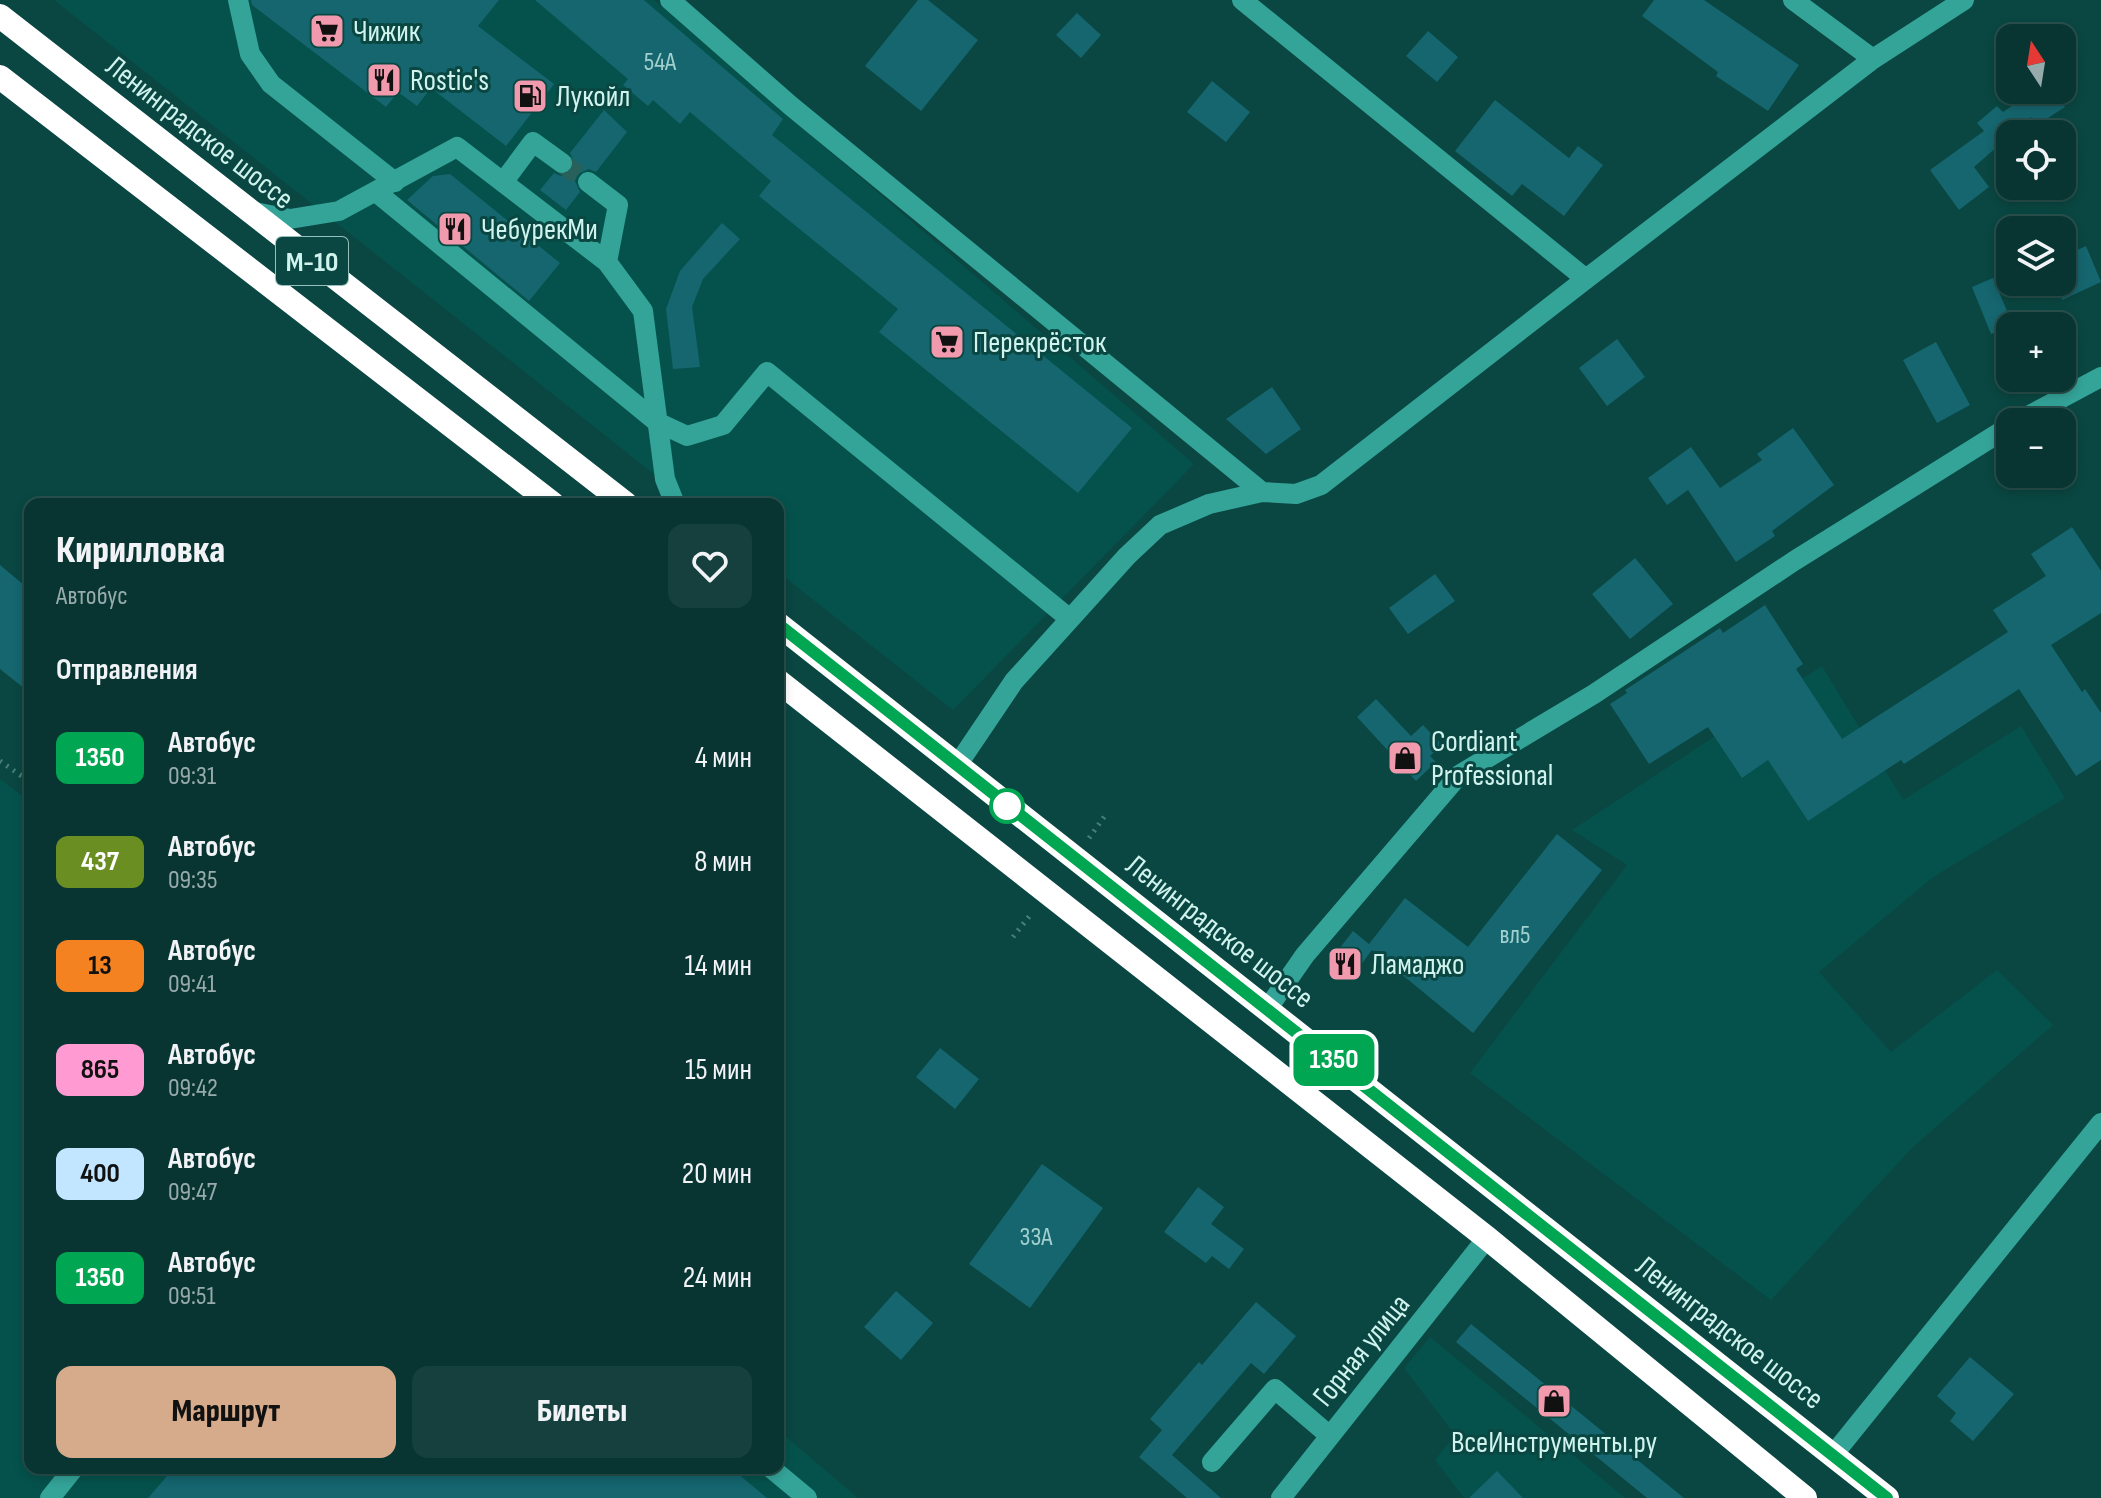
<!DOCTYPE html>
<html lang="ru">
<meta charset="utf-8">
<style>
:root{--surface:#083532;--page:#16403e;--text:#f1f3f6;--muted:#98abac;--line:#29504d;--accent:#d6ab8b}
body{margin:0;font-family:"Sofia Sans Condensed",sans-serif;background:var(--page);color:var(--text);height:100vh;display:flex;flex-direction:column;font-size:30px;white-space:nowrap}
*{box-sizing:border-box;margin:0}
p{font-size:26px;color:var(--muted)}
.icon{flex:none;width:44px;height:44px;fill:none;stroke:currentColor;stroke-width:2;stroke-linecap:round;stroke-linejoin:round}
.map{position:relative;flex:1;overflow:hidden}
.details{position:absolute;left:24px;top:498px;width:760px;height:976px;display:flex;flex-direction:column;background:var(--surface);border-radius:16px;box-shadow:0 4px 12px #0003,0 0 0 2px var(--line)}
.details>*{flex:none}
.badge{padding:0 16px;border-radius:12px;font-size:28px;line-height:52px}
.needle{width:52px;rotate:348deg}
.buttons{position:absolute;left:1996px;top:24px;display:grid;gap:16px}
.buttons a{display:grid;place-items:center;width:80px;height:80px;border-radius:16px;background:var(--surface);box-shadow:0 4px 12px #0003,0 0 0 2px var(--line);font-size:40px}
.map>.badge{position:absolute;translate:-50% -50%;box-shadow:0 0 0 4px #fff}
h2{padding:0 32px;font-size:30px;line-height:72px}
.round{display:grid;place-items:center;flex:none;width:84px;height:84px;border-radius:16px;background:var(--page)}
.head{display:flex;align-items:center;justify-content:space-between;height:136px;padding:0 32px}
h1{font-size:38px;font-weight:800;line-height:60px}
.button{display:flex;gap:16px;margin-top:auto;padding:16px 32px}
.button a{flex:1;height:92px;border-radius:16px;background:var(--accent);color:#111;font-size:32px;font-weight:800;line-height:92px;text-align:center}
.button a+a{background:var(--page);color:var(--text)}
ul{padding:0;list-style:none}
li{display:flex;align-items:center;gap:24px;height:104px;padding:0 32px}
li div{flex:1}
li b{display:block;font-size:30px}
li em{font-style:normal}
li .badge{min-width:88px;font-weight:700;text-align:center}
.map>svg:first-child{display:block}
.built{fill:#05524c}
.building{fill:#15666f}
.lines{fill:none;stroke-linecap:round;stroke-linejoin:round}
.minor-tunnel{stroke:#28615c;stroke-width:20;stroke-dasharray:20 10;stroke-linecap:butt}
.path{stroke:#497e79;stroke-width:5;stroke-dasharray:2 6;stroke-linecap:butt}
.minor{stroke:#34a499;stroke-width:20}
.highway{stroke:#fff;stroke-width:24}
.line-casing{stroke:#fff;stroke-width:18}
.line{stroke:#00a651;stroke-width:12}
.stop-dot{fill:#fff;stroke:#00a651;stroke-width:4}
.labels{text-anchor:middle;stroke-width:6;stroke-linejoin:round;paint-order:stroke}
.number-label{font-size:26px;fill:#a1d0ce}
.shield{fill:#0a4742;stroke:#95bfba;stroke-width:2}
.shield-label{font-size:28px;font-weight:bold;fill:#d0f3ee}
.poi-label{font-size:30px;fill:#d0f3ee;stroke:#0a4742;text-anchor:start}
.street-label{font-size:30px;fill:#d0f3ee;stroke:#0a4742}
</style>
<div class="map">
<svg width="2101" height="1498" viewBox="0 0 2101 1498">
<rect width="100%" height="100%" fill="#0a4742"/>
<path class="built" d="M54 0H654L1194 464 953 710 778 572V504H692Z
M1822 666 1903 800 2021 726 2065 798 1933 877 1819 972 1891 1052 1997 970 2053 1025 1913 1147 1771 1300 1470 1073 1627 865 1572 830Z
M0 779 30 802V1468H778V1430L858 1498H0Z
M1430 1337 1625 1498H1464L1435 1460 1455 1435 1404 1368Z"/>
<path class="building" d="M251 0H499L478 26 554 84 506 146 431 88 417 106 398 92 386 107 252 5Z
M535 0H644L783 119 772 135 1132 428 1078 493 879 332 898 309 759 196 771 181 690 112 680 124 653 100 648 106 623 85 628 79Z
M918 0H928L978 40 921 111 865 66Z
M1654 0H1704L1799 65 1768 111 1716 76 1718 72 1642 16Z
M1077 13 1101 35 1081 58 1056 35Z
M1428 31 1458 57 1437 82 1406 56Z
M1212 81 1250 112 1226 142 1187 112Z
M2062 89H2063L2057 95 2065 107 2037 125 2031 117 1974 167 1989 187 1959 210 1930 170 1984 131 1977 123 1997 106 2003 112 2036 90Z
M1495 100 1569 158 1578 146 1603 165 1564 216 1522 184 1512 196 1455 151Z
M604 110 627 132 596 172 589 169 578 174 575 181 580 192 566 210 540 190 554 173 561 176 572 171 575 164 570 153Z
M450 174 560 263 529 301 407 200 433 176Z
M722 223 740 239 703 279 692 307 700 367 673 369 666 309 680 271Z
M2086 246 2101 282 2062 300V257Z
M1993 278 2013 325 1991 334 1972 287Z
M1617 339 1645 377 1607 406 1579 368Z
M1936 342 1970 405 1937 423 1903 360Z
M1272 387 1301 429 1266 454 1226 419Z
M1793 428 1834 485 1772 531 1775 536 1736 562 1688 490 1667 505 1648 478 1691 447 1720 488 1762 460 1757 454Z
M2072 527 2101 571V613L2051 645 2082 692 2085 689 2101 713V760L2076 776 2019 689 1904 764 1901 760 1808 821 1768 760 1742 778 1708 727 1649 764 1610 704 1627 693 1625 690 1720 628 1723 633 1765 605 1803 664 1796 669 1842 739 2008 632 1993 610 2046 576 2031 554Z
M1635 558 1673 604 1630 639 1592 594Z
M0 565 30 590V693L0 669Z
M1435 574 1455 601 1408 634 1389 608Z
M1376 699 1411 736 1423 725 1442 745 1430 756 1436 762 1416 781 1357 717Z
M1557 834 1602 870 1473 1033 1372 950 1351 978 1329 962 1353 931 1369 944 1405 898 1468 947Z
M940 1048 979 1079 955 1109 916 1077Z
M1042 1164 1103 1208 1030 1308 969 1264Z
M1198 1187 1224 1207 1211 1224 1244 1249 1229 1269 1212 1256 1206 1263 1164 1232Z
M896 1291 933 1323 901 1360 864 1327Z
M1256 1302 1296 1336 1264 1374 1251 1363 1172 1455 1221 1498H1187L1139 1457 1162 1430 1150 1419 1199 1362 1202 1365Z
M1471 1324 1684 1498H1647L1456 1342Z
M1970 1357 2014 1394 1973 1441 1950 1421 1956 1413 1937 1396Z
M174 1468H731L767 1498H148Z
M1497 1471 1523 1498H1469Z"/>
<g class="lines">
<path class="minor-tunnel" d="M562 163 588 182"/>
<path class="path" d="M0 761 20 775 30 778
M1089 838 1107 813
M1013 937 1031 914"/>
<path class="minor" d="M238 0 250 54 271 84 395 182
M670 0 791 106 1262 492 1296 494 1321 485 1586 279 1242 0
M1793 0 1873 59
M504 181 533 142 562 163
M588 182 618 205 607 262
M376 192 657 422 687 436 723 425 767 372 1070 619
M249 211 290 219 339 211 457 147 607 262 643 311 665 479 675 504
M1586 279 1873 59 1964 0
M2017 422 2101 377
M956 767 1014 681 1127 556 1160 525 1209 504 1262 492
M1268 1008 1305 955 1459 775 1594 694 1794 561 2010 426
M1833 1455 2101 1123
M1212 1462 1275 1389 1330 1436
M771 1468 807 1498
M50 1498 74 1468
M1281 1498 1487 1238"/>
<path class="highway" d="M0 16 626 504
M0 77 553 504
M778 624 1887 1498
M778 681 1487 1238 1805 1498"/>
</g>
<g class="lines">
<defs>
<path id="line" d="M778 624 1887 1498"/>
</defs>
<use href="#line" class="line-casing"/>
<use href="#line" class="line"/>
</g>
<defs>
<symbol id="supermarket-square" viewBox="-11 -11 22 22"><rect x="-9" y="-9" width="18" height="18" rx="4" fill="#f29aad" stroke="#0a4742"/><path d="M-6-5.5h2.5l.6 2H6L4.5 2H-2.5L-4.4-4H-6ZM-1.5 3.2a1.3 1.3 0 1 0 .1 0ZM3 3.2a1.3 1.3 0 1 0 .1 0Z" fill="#111"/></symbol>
<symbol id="restaurant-square" viewBox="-11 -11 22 22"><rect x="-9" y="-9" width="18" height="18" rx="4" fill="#f29aad" stroke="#0a4742"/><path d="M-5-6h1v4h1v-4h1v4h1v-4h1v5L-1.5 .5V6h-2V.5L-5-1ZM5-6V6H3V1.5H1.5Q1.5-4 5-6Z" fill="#111"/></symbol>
<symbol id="fuel-square" viewBox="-11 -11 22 22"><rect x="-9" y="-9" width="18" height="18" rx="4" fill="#f29aad" stroke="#0a4742"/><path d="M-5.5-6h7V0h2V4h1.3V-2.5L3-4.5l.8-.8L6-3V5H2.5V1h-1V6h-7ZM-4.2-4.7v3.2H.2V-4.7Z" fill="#111"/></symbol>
<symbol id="shop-square" viewBox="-11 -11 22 22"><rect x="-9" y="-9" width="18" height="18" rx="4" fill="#f29aad" stroke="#0a4742"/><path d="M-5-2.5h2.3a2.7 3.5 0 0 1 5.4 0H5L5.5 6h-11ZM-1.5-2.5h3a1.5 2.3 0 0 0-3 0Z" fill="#111"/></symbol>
</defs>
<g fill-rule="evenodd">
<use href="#supermarket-square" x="307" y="11" width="40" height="40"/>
<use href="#restaurant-square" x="364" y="60" width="40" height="40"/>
<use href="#fuel-square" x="510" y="76" width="40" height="40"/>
<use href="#restaurant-square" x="435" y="209" width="40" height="40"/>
<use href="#supermarket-square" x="927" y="322" width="40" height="40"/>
<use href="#shop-square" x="1385" y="738" width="40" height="40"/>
<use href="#restaurant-square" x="1325" y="944" width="40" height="40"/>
<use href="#shop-square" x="1534" y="1381" width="40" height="40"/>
</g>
<circle class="stop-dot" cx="1007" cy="806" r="16"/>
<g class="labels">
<g class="number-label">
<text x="660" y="70">54А</text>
<text x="1515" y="943">вл5</text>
<text x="1036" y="1245">33А</text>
</g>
<rect class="shield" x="276" y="237" width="72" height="48" rx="6"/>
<g class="shield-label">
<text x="312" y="271">М-10</text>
</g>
<g class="poi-label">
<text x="353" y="41">Чижик</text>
<text x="410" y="90">Rostic's</text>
<text x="556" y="106">Лукойл</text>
<text x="481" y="239">ЧебурекМи</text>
<text x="973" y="352">Перекрёсток</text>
<text x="1431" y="751">Cordiant<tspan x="1431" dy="34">Professional</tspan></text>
<text x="1371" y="974">Ламаджо</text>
<text x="1554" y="1452" text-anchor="middle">ВсеИнструменты.ру</text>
</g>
<g class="street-label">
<text transform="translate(200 132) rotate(38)" y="10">Ленинградское шоссе</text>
<text transform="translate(1220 931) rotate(38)" y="10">Ленинградское шоссе</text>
<text transform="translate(1730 1332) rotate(38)" y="10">Ленинградское шоссе</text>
<text transform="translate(1361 1350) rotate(-51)" y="10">Горная улица</text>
</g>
</g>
</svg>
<div class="buttons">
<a><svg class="needle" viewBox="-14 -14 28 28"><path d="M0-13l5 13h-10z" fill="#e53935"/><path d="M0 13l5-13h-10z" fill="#98abac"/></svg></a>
<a><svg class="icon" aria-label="locate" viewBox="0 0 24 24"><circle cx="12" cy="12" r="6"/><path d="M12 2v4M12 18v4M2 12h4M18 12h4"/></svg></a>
<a><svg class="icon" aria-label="layers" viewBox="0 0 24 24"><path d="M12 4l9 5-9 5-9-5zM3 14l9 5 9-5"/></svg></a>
<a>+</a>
<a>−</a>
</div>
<b class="badge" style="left:1334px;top:1060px;background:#00a651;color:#fff">1350</b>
<section class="details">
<div class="head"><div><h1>Кирилловка</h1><p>Автобус</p></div><a class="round"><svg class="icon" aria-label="heart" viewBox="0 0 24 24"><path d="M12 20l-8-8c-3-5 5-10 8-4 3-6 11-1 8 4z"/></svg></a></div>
<h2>Отправления</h2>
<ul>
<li><span class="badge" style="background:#00a651;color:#fff">1350</span><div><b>Автобус</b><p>09:31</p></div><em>4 мин</em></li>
<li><span class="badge" style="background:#6b8e23;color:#fff">437</span><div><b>Автобус</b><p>09:35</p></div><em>8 мин</em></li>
<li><span class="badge" style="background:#f58220;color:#111">13</span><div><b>Автобус</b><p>09:41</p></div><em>14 мин</em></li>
<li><span class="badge" style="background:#ff9ad2;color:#111">865</span><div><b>Автобус</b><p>09:42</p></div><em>15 мин</em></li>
<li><span class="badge" style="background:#c2e6ff;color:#111">400</span><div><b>Автобус</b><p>09:47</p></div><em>20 мин</em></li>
<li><span class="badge" style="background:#00a651;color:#fff">1350</span><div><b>Автобус</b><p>09:51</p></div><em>24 мин</em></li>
</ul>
<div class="button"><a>Маршрут</a><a>Билеты</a></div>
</section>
</div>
